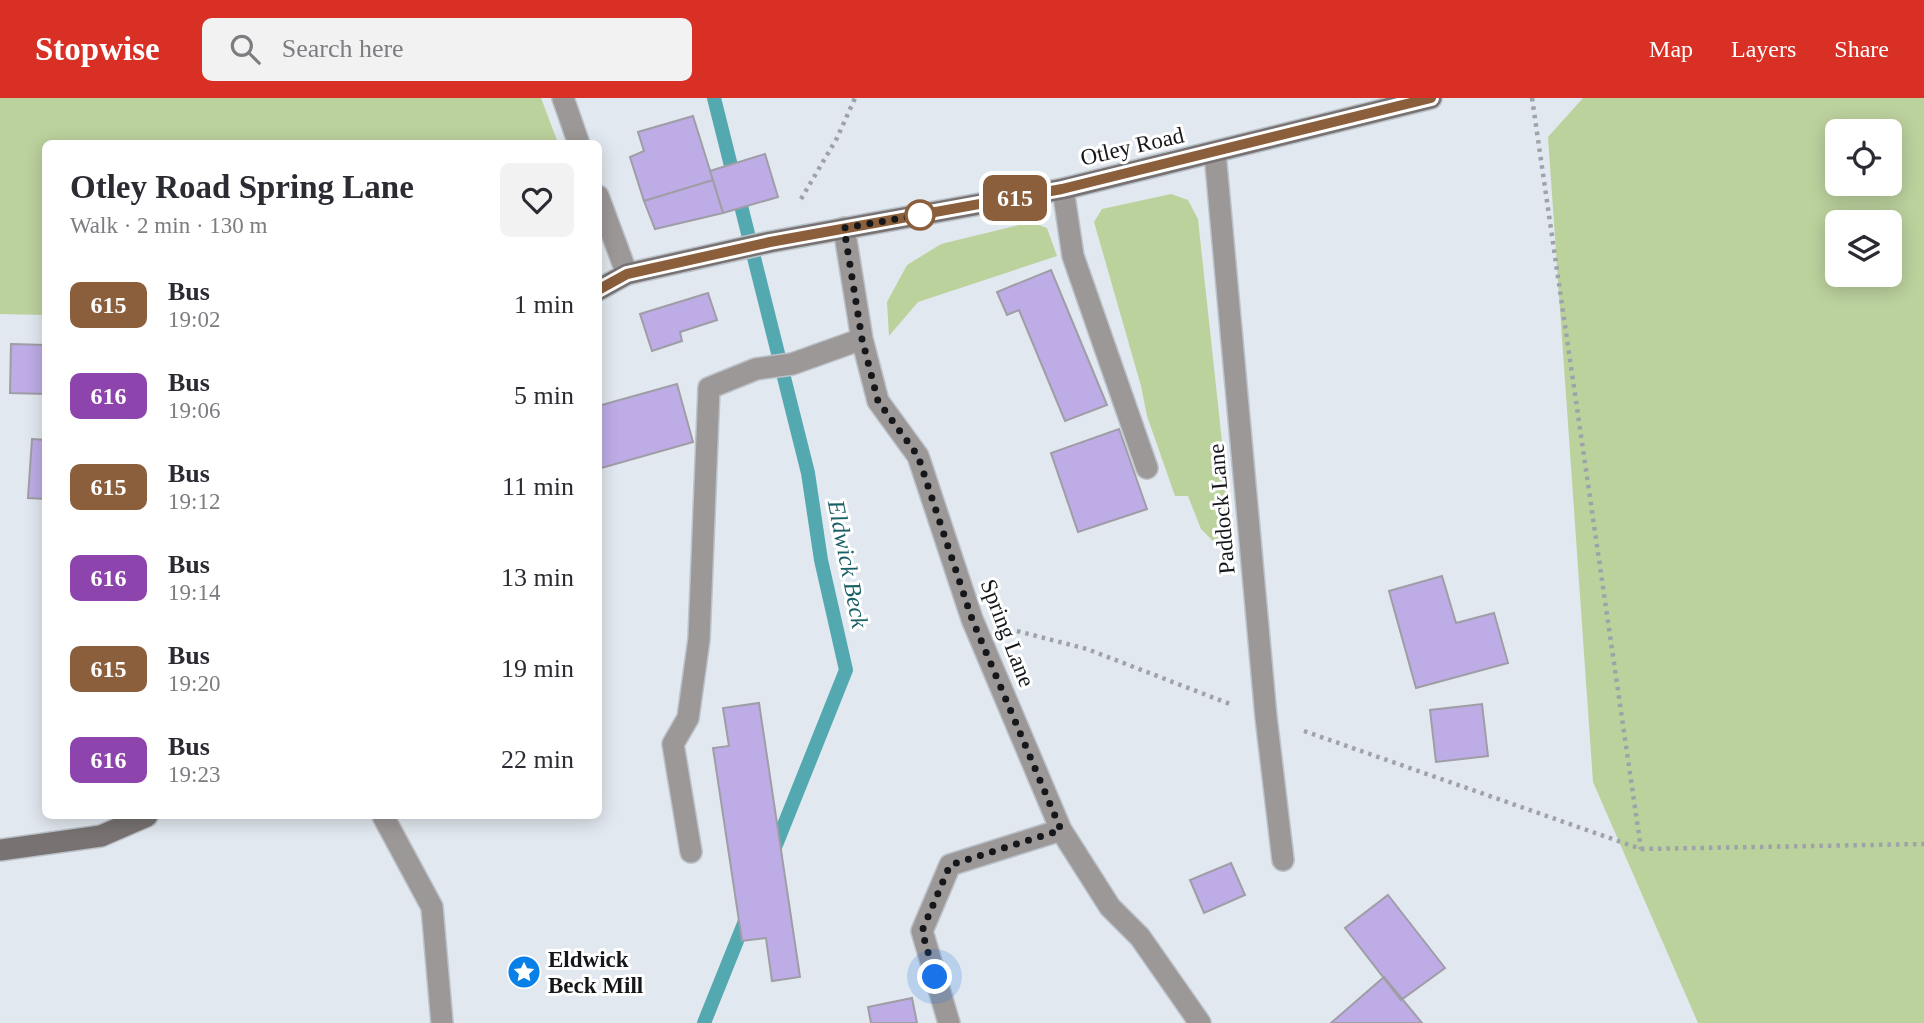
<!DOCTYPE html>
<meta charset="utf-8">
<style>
:root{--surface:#fff;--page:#f2f2f3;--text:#2b2b33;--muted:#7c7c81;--accent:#d93025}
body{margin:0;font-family:Georgia,serif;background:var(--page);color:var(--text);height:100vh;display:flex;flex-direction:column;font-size:26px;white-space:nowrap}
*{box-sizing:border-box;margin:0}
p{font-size:23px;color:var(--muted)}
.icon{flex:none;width:38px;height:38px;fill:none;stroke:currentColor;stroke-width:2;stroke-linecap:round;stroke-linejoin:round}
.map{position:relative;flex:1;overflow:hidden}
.side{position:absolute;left:42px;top:42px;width:560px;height:679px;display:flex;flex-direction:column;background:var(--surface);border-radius:10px;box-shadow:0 4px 18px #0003}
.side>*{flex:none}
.badge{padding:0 14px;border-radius:10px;font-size:24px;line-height:46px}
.buttons{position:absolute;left:1825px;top:21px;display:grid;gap:14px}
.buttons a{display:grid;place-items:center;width:77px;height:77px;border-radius:10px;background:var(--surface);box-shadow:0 4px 18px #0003;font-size:35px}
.you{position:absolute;width:35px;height:35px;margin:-18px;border:5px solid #fff;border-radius:50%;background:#1a73e8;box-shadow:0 0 0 10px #1a73e833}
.map>.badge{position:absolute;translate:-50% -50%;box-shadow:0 0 0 4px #fff}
.round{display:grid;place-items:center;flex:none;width:74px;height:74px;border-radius:10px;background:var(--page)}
.summary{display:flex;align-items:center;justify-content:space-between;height:119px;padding:0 28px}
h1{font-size:33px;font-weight:600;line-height:52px}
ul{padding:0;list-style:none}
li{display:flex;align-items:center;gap:21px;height:91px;padding:0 28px}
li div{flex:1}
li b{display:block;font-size:26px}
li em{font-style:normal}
li .badge{min-width:77px;font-weight:700;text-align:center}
header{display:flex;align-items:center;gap:42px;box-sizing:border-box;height:98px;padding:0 35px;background:var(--accent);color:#fff}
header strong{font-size:33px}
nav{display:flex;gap:38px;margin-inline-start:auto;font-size:24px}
.search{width:490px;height:63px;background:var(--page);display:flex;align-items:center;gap:18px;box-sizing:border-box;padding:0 24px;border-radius:10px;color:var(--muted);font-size:26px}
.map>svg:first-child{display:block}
.green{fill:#bcd29d;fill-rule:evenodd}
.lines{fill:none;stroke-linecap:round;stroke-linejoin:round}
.stream{stroke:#54a9b1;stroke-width:14}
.building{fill:#beace6;stroke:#9f9da5;stroke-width:2}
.lane-casing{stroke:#bcc2c9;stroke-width:24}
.street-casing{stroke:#bcc2c9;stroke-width:24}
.secondary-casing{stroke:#bcc2c9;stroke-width:24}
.path{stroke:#9ea3a9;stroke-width:4.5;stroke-dasharray:3.5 5;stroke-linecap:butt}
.lane{stroke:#9c9897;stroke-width:21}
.street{stroke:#9c9897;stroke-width:21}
.secondary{stroke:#787272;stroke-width:21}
.line-casing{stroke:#fff;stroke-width:16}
.line{stroke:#8b5e3c;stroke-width:10}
.walk{stroke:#15171a;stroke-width:7;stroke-dasharray:0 12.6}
.stop-dot{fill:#fff;stroke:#8b5e3c;stroke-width:3.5}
.labels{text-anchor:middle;stroke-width:6;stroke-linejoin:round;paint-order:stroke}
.street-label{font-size:23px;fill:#15171a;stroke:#fff}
.poi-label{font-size:23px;font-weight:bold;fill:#15171a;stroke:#fff;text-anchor:start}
.water-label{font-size:24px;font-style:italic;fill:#195f66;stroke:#fff}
</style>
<header>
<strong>Stopwise</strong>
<div class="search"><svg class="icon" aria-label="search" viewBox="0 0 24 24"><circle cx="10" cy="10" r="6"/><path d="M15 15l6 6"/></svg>Search here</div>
<nav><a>Map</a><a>Layers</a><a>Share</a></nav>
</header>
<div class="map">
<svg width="1924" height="925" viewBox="0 0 1924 925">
<rect width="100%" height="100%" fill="#e1e8ef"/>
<path class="green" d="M0 0H541L558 45 46 46 45 217 0 216Z
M1583 0H1924V925H1698L1593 684 1548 39ZM1838 33H1890V86H1838ZM1890 124V177H1838V124Z
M1171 96 1188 102 1198 121 1235 465 1201 431 1188 398H1175L1147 318 1141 288 1094 124 1102 111Z
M1031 124 1047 130 1057 158 918 204 889 238 887 204 907 167 941 146Z"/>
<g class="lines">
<path class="stream" d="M714 0 808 375 821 462 846 572 772 757
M704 925 747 818"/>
</g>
<path class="building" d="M693 18 713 82 644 103 630 59 644 53 638 34Z
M765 56 778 99 723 115 710 73Z
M713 82 723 115 655 131 644 103Z
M1051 172 1107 307 1065 323 1019 212 1007 217 997 194Z
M708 195 717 222 680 234 682 243 652 253 640 216Z
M11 246 46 247V296L10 295Z
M677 286 693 344 598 371V308Z
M1119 331 1147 411 1078 434 1051 355Z
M32 341 46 342V401L28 400Z
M1442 478 1456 525 1494 515 1508 565 1416 590 1389 493Z
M759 605 800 879 772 883 766 840 742 843 713 650 729 648 723 610Z
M1482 606 1488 658 1436 664 1430 612Z
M1231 765 1245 797 1204 815 1190 782Z
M1388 797 1445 870 1401 902 1345 830Z
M1384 879 1422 925H1331Z
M912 900 917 925H871L868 909Z"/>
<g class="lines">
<defs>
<path id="lane" d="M1063 91 1073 158 1147 370"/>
<path id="street" d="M563 0 579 46
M1215 55 1266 619 1283 762
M598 98 627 176
M844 130 862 241 878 303 918 358 972 521 1061 732 1110 809 1140 839 1200 925
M383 718 432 809 442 925
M691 754 673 646 688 620 699 541 709 290 756 271 792 266 862 241
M949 925 922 833 950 767 1061 732"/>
<path id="secondary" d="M598 192 627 176 770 144 1063 91 1431 0
M0 752 101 738 147 718"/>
</defs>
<use href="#lane" class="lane-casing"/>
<use href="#street" class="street-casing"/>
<use href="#secondary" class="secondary-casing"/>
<path class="path" d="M1532 0 1641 751
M801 101 837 40 855 0
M1017 533 1087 551 1230 606
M1304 633 1641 751 1924 746"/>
<use href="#lane" class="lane"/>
<use href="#street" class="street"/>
<use href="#secondary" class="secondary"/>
</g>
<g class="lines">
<defs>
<path id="line" d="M598 192 627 176 770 144 1062 91 1431 0"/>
</defs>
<use href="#line" class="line-casing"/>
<use href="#line" class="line"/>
<path class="walk" d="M920 117 926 116 844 130 862 241 878 303 918 358 972 521 1061 732 950 767 922 833 935 879"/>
</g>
<defs>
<symbol id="sight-disc" viewBox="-11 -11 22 22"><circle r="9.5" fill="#0980e7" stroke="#fff"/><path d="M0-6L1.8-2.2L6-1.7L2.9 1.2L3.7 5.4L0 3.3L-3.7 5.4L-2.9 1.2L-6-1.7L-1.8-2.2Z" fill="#fff"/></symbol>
</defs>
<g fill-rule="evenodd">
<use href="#sight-disc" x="505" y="855" width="38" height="38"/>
</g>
<circle class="stop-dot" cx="920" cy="117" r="14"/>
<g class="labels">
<g class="street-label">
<text transform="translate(1132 48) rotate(-13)" y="8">Otley Road</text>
<text transform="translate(1221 411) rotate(-95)" y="8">Paddock Lane</text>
<text transform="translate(1008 535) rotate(69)" y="8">Spring Lane</text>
</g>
<g class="poi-label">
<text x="548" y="869">Eldwick<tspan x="548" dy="26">Beck Mill</tspan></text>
</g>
<g class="water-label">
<text transform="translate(848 466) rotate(79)" y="8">Eldwick Beck</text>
</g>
</g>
</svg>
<div class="buttons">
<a><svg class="icon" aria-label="locate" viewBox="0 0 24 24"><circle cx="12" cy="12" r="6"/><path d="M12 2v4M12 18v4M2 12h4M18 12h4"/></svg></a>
<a><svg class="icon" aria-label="layers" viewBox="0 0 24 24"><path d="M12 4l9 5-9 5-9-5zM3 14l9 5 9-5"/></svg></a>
</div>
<div class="you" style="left:935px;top:879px"></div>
<b class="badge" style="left:1015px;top:100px;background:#8b5e3c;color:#fff">615</b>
<section class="side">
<div class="summary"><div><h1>Otley Road Spring Lane</h1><p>Walk · 2 min · 130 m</p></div><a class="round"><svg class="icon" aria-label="heart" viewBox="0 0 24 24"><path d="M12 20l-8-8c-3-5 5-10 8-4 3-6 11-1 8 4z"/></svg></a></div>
<ul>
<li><span class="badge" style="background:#8b5e3c;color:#fff">615</span><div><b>Bus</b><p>19:02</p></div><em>1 min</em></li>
<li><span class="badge" style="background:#8e44ad;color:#fff">616</span><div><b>Bus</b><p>19:06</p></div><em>5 min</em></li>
<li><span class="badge" style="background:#8b5e3c;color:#fff">615</span><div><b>Bus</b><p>19:12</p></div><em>11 min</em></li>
<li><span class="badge" style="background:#8e44ad;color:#fff">616</span><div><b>Bus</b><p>19:14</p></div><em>13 min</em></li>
<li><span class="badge" style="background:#8b5e3c;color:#fff">615</span><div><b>Bus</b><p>19:20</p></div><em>19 min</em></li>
<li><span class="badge" style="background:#8e44ad;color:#fff">616</span><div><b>Bus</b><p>19:23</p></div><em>22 min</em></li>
</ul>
</section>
</div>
